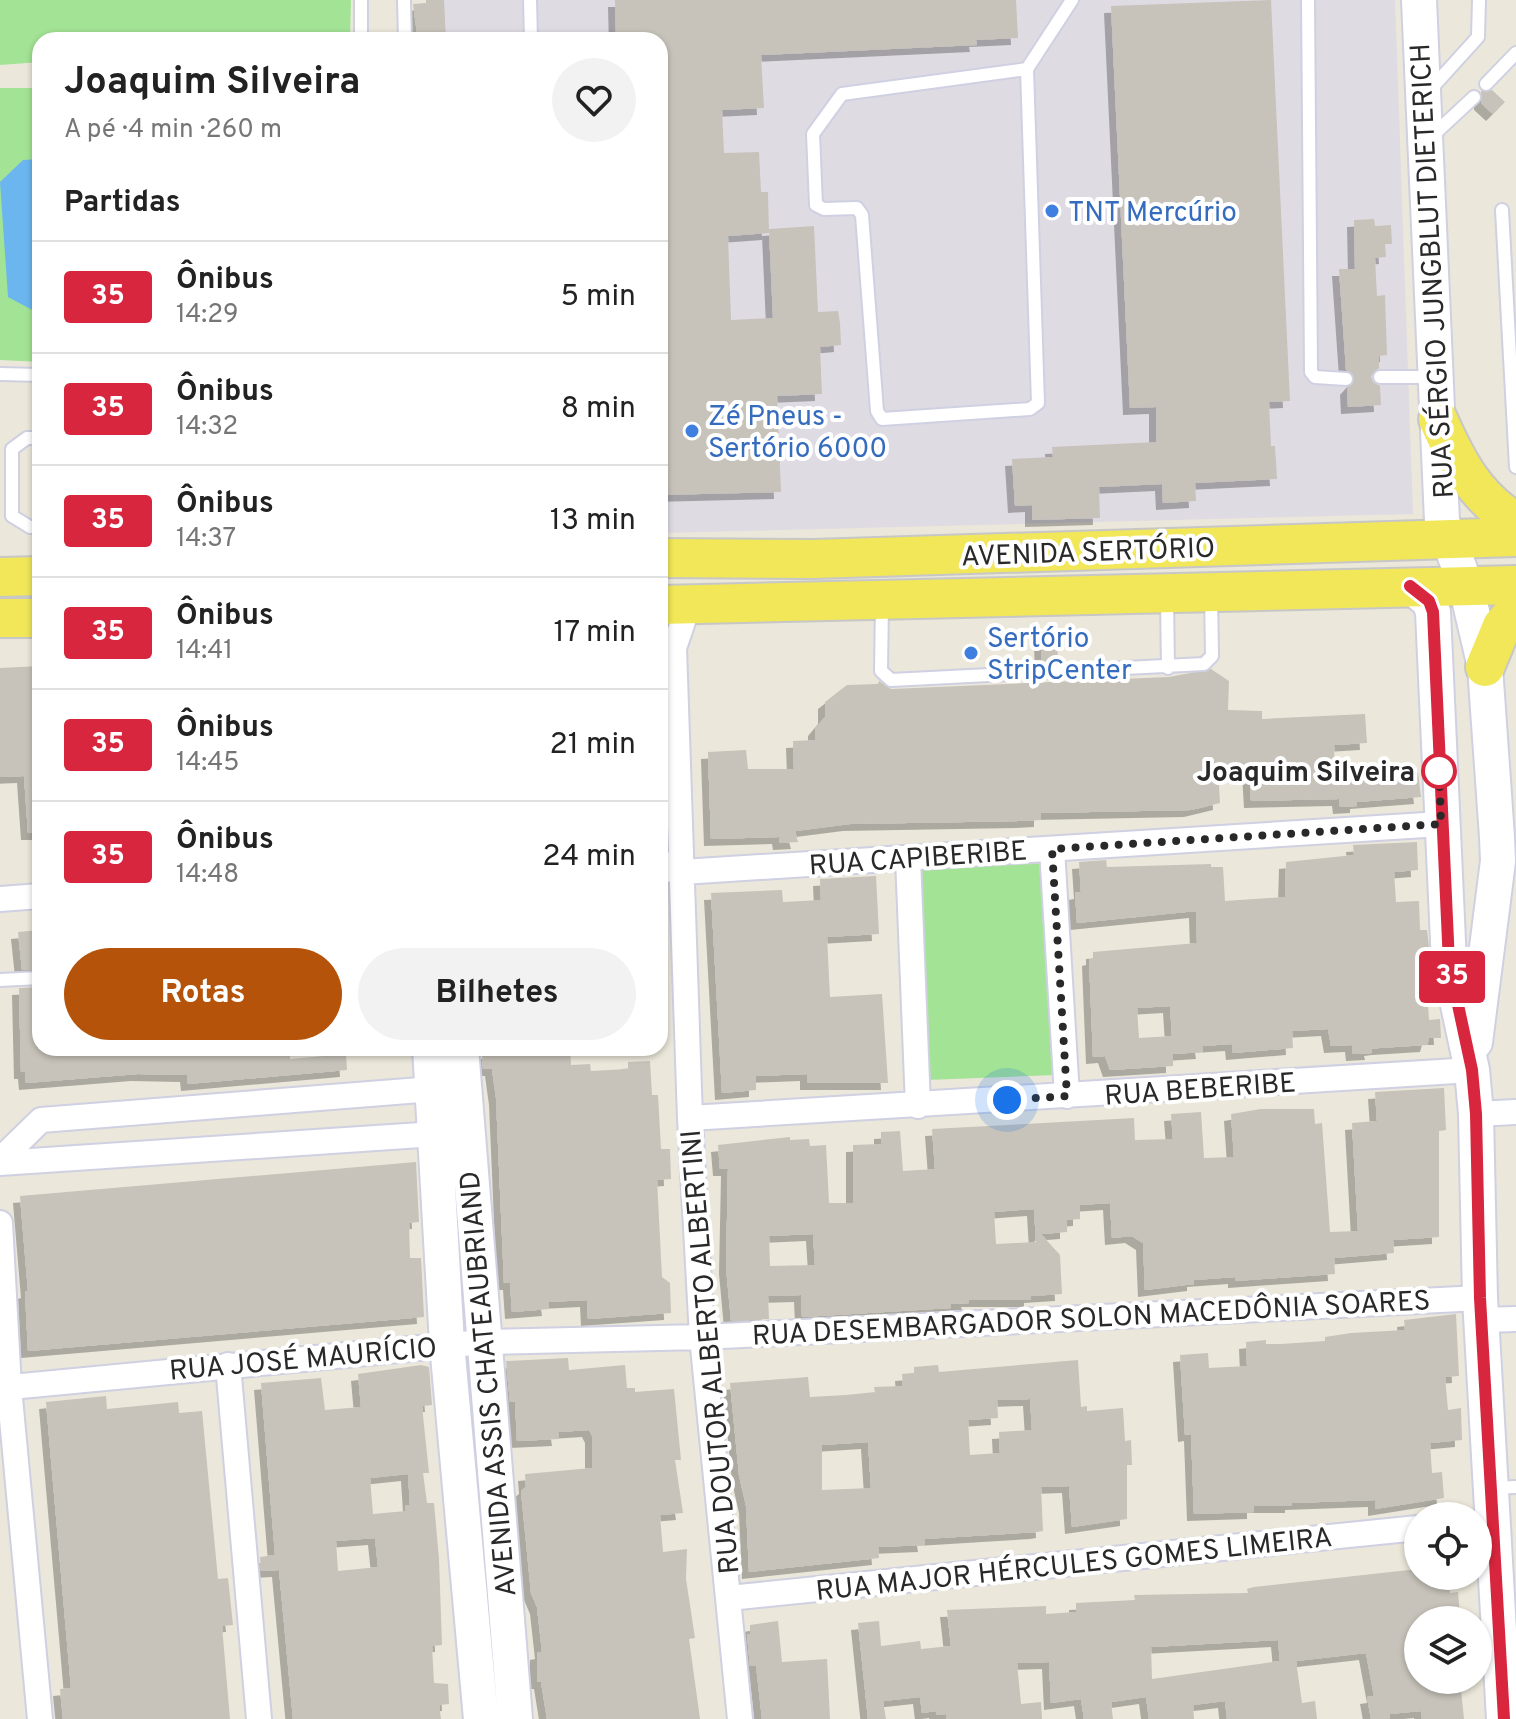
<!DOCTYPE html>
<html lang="pt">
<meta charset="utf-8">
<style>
:root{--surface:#fff;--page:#f2f2f2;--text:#222;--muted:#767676;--line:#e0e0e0;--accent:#b45309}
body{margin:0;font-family:Overpass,sans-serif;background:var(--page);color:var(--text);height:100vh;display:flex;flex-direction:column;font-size:30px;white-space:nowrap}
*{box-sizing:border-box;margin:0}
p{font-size:26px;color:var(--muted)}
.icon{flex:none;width:44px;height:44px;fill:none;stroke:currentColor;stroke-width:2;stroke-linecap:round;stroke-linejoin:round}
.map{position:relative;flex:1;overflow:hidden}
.drawer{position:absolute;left:32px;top:32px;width:636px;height:1024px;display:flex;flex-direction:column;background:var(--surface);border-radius:24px;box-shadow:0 2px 6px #0004}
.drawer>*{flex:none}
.badge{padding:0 16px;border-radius:6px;font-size:28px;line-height:52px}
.fabs{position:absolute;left:1404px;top:1502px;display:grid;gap:16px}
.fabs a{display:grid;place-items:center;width:88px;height:88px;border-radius:50%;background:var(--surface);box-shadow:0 2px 6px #0004;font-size:40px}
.you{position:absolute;width:40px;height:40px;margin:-20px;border:6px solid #fff;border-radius:50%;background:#1a73e8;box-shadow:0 0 0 12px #1a73e833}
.map>.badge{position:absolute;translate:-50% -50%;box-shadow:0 0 0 4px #fff}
h2{padding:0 32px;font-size:30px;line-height:72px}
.round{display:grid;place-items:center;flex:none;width:84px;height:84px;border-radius:42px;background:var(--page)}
.summary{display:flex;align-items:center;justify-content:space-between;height:136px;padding:0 32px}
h1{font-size:38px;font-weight:700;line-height:60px}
.primary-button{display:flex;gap:16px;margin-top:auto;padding:16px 32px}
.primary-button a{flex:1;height:92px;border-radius:48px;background:var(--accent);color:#fff;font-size:32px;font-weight:700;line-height:92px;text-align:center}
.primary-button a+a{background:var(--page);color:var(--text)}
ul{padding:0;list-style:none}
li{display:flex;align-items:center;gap:24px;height:112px;padding:0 32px;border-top:2px solid var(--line)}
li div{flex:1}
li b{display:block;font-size:30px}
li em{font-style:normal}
li .badge{min-width:88px;font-weight:700;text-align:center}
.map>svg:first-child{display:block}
.industrial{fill:#dfdbe3}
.green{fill:#a3e395}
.water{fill:#6bb6ef}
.building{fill:#c7c3ba;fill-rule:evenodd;filter:url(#shadow)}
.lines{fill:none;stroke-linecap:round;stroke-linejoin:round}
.lane-casing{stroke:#cfd0e2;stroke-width:16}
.street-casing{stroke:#cfd0e2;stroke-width:28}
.secondary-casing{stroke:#cfd0e2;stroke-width:38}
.primary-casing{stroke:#c7c7c7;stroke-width:42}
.lane{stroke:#fff;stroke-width:12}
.street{stroke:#fff;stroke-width:24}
.secondary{stroke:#fff;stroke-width:34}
.primary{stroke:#f1e759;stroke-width:38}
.line-casing{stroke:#fff;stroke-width:18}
.line{stroke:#d7263d;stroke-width:12}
.walk{stroke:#292929;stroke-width:8;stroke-dasharray:0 14.4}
.shop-dot{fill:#3f7fe0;stroke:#fff;stroke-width:3}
.stop-dot{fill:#fff;stroke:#d7263d;stroke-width:4}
.labels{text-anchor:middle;stroke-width:8;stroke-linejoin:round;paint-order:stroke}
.shop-label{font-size:28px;fill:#366cbe;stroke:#fff;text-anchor:start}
.street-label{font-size:28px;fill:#292929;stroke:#fff}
.stop-label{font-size:28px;font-weight:bold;fill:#292929;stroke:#fff;text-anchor:end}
</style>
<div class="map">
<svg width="1516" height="1719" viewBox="0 0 1516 1719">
<defs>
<filter id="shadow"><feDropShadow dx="-7" dy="7" stdDeviation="0" flood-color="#0004"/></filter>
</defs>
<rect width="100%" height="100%" fill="#ebe7da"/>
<path class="industrial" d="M441 0H1395L1413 514 660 533V40H443Z"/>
<path class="green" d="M0 0H351L350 40H40V62L0 65Z
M0 88H40V362L0 360Z
M1044 863 1055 1075 926 1080 918 870Z"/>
<path class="water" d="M40 159V312H36L8 297 0 182 23 160Z"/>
<path class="building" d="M426 0H444L446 40H418L413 4 426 3Z
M615 0H1016L1018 38 976 40 977 45 761 55 764 108 722 110 724 153 759 152 761 192H768L769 233 728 236 731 320 773 318 769 229 814 226 818 312 838 311 840 323 841 345 820 347 822 394 777 396 781 492 660 495V40H616Z
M1271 0 1290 401 1269 402 1271 446H1275L1277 479 1195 483 1196 501 1163 503 1162 484 1099 487 1100 518 1032 520V505L1015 506 1012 459 1053 457 1052 447 1156 442V407L1130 408 1111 6Z
M1492 90 1505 102 1493 114 1481 103V91Z
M1374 219 1375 226 1391 225 1392 244H1385L1386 257 1375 258 1377 296 1385 295 1387 355 1379 356V368L1371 376 1373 382 1380 386 1381 405 1348 407 1347 388 1355 379 1346 370 1339 269H1355L1354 220Z
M1057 639 1058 662 1042 663 1041 640Z
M40 666V833H28L24 776 0 777V668Z
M1211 669 1229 681 1228 710 1262 711V719L1365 714 1367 743 1334 745 1335 777 1418 772 1421 797 1357 802V806L1340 807 1339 799 1251 801 1249 767 1218 769 1220 803 1191 810 1041 813V820L1023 821 850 824 795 831 798 842 780 843 779 837 711 839 708 752 746 750 748 769H794L793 741 815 740V729L825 717V702L847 685 878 684 879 681 891 689 1169 677Z
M1417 842 1418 870 1394 872 1396 902 1419 901 1420 930H1427L1434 987 1427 990 1429 1020 1440 1019 1441 1038H1429L1427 1045 1379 1048 1371 1049 1372 1053 1353 1054 1352 1045 1331 1046 1328 1029 1292 1031 1293 1048 1233 1053 1232 1044 1202 1046 1203 1052 1173 1054V1066L1110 1070 1105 1056 1093 1057 1089 959 1093 958V952L1197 943 1196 911 1077 923 1075 893 1081 892 1079 862 1106 860 1107 867 1211 864V867H1223L1225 901 1285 897 1286 862 1354 855 1353 845ZM1170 1006 1172 1036 1139 1038 1137 1008Z
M876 876 879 934 827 937 830 997 882 994 888 1083H807V1074L756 1076V1090L722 1093 711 893 782 890 783 902 821 900 820 879Z
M40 930V969L22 970 18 932Z
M40 987V1048H290V1059L346 1054 347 1070 188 1084 187 1075 138 1074 26 1083 25 1072H21L19 988Z
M496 1048H570L571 1065 590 1064 591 1071 628 1069V1062L650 1061 652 1095H658L661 1149H670L671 1179 657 1180 662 1277 670 1283 671 1313 588 1319 587 1300 548 1302 549 1309 512 1312 510 1283H504L496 1098 492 1069H483L482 1052H496Z
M1444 1088 1446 1130 1439 1131V1237L1393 1240 1394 1253 1334 1258 1335 1274 1235 1281V1277L1194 1280V1284L1145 1290 1143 1243 1132 1236 1112 1238 1110 1203 1080 1205V1219L1067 1220V1232L1041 1234 1060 1255 1062 1294 1031 1296V1300H968L969 1303 951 1304V1308L802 1317 801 1295 768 1296 769 1319 731 1321 726 1267 728 1169H720L718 1145 790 1137V1140L809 1139 810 1146 826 1145 829 1203H853V1145L881 1144V1132L900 1131 903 1171 935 1169 932 1129 1134 1118 1135 1140 1173 1139 1171 1114 1201 1112 1204 1158 1234 1157 1231 1114 1261 1109H1314L1315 1124 1322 1123 1330 1232 1358 1231 1352 1123 1377 1121 1375 1092ZM1034 1209 1036 1242 996 1244 994 1212ZM813 1234 815 1265 770 1266 769 1236Z
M416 1162 419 1222 409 1223 410 1258H421L424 1317 28 1351 25 1292 28 1291 20 1196Z
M1456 1314 1459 1376 1445 1377 1448 1410 1461 1408 1462 1440 1430 1443 1432 1473 1442 1472 1444 1498 1375 1509V1500L1292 1503V1506H1254V1512L1194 1514 1191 1434 1185 1435 1180 1355 1208 1353 1209 1368 1247 1366 1246 1342 1266 1340V1344H1281L1325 1341V1337L1351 1333 1405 1330 1404 1320Z
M568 1358 569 1370 625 1365 627 1388H635V1392L674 1389 681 1460H675L683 1513 660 1515 663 1552 687 1549 686 1579 695 1638 689 1639 700 1719H547L541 1682H537V1653L542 1652 537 1607 531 1593 521 1491 526 1487 525 1474 592 1468V1436L589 1430 558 1432 559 1439 517 1441 515 1402H510L506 1361Z
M1078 1360 1081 1407 1087 1406V1411L1123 1408 1125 1441 1131 1440 1132 1465H1127V1519L1072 1527 1069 1486 1041 1487 1043 1531 1037 1532 924 1539 925 1545 878 1547 879 1558 749 1572 746 1506 739 1475 730 1383 808 1377 810 1397 846 1395 875 1392 874 1387 903 1386 902 1374 914 1373V1367L938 1365 939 1372ZM1030 1399 1032 1430 999 1432 1000 1453 970 1455 968 1420 998 1418 997 1400ZM868 1442 871 1488 822 1490V1445Z
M421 1365 429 1367 432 1405 422 1406 429 1473H423L427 1503H434L439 1559 442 1645 432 1646 434 1683 448 1684 449 1704 439 1705 441 1719H293L279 1570 261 1571 260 1557 275 1555 261 1383 321 1378 325 1410 361 1407 358 1374ZM408 1474 410 1505H405L406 1511 373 1514 370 1478ZM375 1538 378 1567 338 1571 336 1541Z
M106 1396 107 1409 178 1402 179 1413 202 1411 218 1579 228 1578 233 1625 222 1626 230 1719H63L60 1689 71 1688 46 1402Z
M1418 1569V1576H1448L1450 1593 1458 1592 1460 1615 1449 1616 1450 1620H1418V1680H1460L1464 1719H1422L1421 1711 1389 1714 1390 1719H1371L1367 1697 1374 1696 1366 1653 1296 1661 1302 1703 1315 1701 1317 1719H1227L1225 1701 1193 1705 1194 1719H1149L1146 1697 1111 1702 1113 1719H1084L1081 1699 1051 1703 1049 1662 1017 1663 1021 1704 1041 1702 1042 1719H946V1714L937 1715 936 1711 922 1713 920 1697 883 1701 886 1719H868L858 1623 879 1621 881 1646 920 1641 921 1649 951 1646 947 1610 1046 1606V1614L1076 1612V1603L1135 1600 1134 1595 1248 1593 1247 1589 1254 1587ZM1278 1640 1280 1661 1152 1679 1151 1647Z
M778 1621 782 1662 827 1659 830 1719H762L756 1665 750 1666 747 1634H750V1625Z"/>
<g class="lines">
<defs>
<path id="lane" d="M404 0 405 40
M530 0 531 40
M1308 0 1311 372 1315 377 1346 379
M361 40V0
M1027 69 1038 403 1030 409 882 419 877 411 862 215 857 208 824 209 816 205 813 134 842 94 1027 69 1072 0
M1486 84 1516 53
M1430 90 1478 37 1479 0
M1430 138 1474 97
M1502 210 1516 467
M0 374 40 375
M1380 377H1432
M40 438H27L12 449V516L30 527H40
M1167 599 1168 668
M882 603 881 671 891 680 1204 664 1212 656 1211 595
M0 980 40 978
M1493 1488 1516 1487"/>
<path id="street" d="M689 604 674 648 690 1118 702 1337 740 1719
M1052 849 1067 1096
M908 858 918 1106
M660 861 667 869 682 872 1441 824
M0 899 40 896
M1476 1114 1516 1112
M690 1118 1472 1070
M0 1160 41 1120 433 1089
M0 1163 436 1134
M0 1223 9 1387 40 1719
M1482 1320 1516 1319
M228 1365 259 1719
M0 1388 483 1342 702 1337 1480 1298
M729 1598 1418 1528"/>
<path id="secondary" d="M1419 0 1442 521 1466 586 1485 667 1497 837 1498 861 1475 1042
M1410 586 1429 601 1433 612 1449 963 1472 1070 1476 1114 1480 1298 1504 1719
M430 1048 447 1344 481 1719
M461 1048 515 1719"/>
<path id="primary" d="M1438 419C1457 462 1475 497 1516 522
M660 558 814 559 1516 537
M0 577 40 576
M660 605 1516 585
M0 618H40
M1485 667 1502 626 1516 610"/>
</defs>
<use href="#lane" class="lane-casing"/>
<use href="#street" class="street-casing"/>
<use href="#secondary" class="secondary-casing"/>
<use href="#primary" class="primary-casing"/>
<use href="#lane" class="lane"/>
<use href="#street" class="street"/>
<use href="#secondary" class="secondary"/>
<use href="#primary" class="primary"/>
</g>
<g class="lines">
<defs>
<path id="line" d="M1410 586 1429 601 1433 612 1449 963 1472 1070 1476 1114 1480 1298 1504 1719"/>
</defs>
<use href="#line" class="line-casing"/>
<use href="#line" class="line"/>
<path class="walk" d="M1007 1100 1067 1096 1052 849 1441 824 1439 763V771"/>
</g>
<g class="shop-dot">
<circle cx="1052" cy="211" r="8"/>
<circle cx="692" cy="431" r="8"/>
<circle cx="971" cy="653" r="8"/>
</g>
<circle class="stop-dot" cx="1439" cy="771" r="16"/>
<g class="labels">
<g class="shop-label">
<text x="1068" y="221">TNT Mercúrio</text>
<text x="708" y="425">Zé Pneus -<tspan x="708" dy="32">Sertório 6000</tspan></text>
<text x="987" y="647">Sertório<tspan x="987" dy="32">StripCenter</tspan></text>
</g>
<g class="street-label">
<text transform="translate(1431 271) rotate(-93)" y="10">RUA SÉRGIO JUNGBLUT DIETERICH</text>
<text transform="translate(1088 551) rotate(-2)" y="10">AVENIDA SERTÓRIO</text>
<text transform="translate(918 857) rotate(-4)" y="10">RUA CAPIBERIBE</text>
<text transform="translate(1200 1088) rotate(-4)" y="10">RUA BEBERIBE</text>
<text transform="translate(1091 1317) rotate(-3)" y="10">RUA DESEMBARGADOR SOLON MACEDÔNIA SOARES</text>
<text transform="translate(709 1352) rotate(-95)" y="10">RUA DOUTOR ALBERTO ALBERTINI</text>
<text transform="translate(303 1358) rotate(-5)" y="10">RUA JOSÉ MAURÍCIO</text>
<text transform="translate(487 1384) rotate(-95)" y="10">AVENIDA ASSIS CHATEAUBRIAND</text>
<text transform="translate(1074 1563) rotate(-6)" y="10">RUA MAJOR HÉRCULES GOMES LIMEIRA</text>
</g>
<g class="stop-label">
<text x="1415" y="781">Joaquim Silveira</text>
</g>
</g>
</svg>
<div class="fabs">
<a><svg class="icon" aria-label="locate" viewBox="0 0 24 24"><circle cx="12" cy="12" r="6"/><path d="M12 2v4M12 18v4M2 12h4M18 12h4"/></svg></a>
<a><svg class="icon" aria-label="layers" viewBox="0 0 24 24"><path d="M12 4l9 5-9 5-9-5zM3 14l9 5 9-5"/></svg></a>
</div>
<div class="you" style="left:1007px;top:1100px"></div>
<b class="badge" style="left:1452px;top:977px;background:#d7263d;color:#fff">35</b>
<section class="drawer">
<div class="summary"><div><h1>Joaquim Silveira</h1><p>A pé · 4 min · 260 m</p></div><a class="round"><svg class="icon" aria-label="heart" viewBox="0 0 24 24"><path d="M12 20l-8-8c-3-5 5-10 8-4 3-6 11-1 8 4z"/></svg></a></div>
<h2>Partidas</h2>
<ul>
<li><span class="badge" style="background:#d7263d;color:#fff">35</span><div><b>Ônibus</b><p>14:29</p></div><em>5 min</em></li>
<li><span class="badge" style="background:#d7263d;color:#fff">35</span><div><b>Ônibus</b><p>14:32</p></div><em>8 min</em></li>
<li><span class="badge" style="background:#d7263d;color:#fff">35</span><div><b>Ônibus</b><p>14:37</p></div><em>13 min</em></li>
<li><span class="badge" style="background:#d7263d;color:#fff">35</span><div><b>Ônibus</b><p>14:41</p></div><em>17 min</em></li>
<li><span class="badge" style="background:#d7263d;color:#fff">35</span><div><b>Ônibus</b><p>14:45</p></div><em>21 min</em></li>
<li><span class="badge" style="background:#d7263d;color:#fff">35</span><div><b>Ônibus</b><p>14:48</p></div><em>24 min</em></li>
</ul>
<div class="primary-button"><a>Rotas</a><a>Bilhetes</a></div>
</section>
</div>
